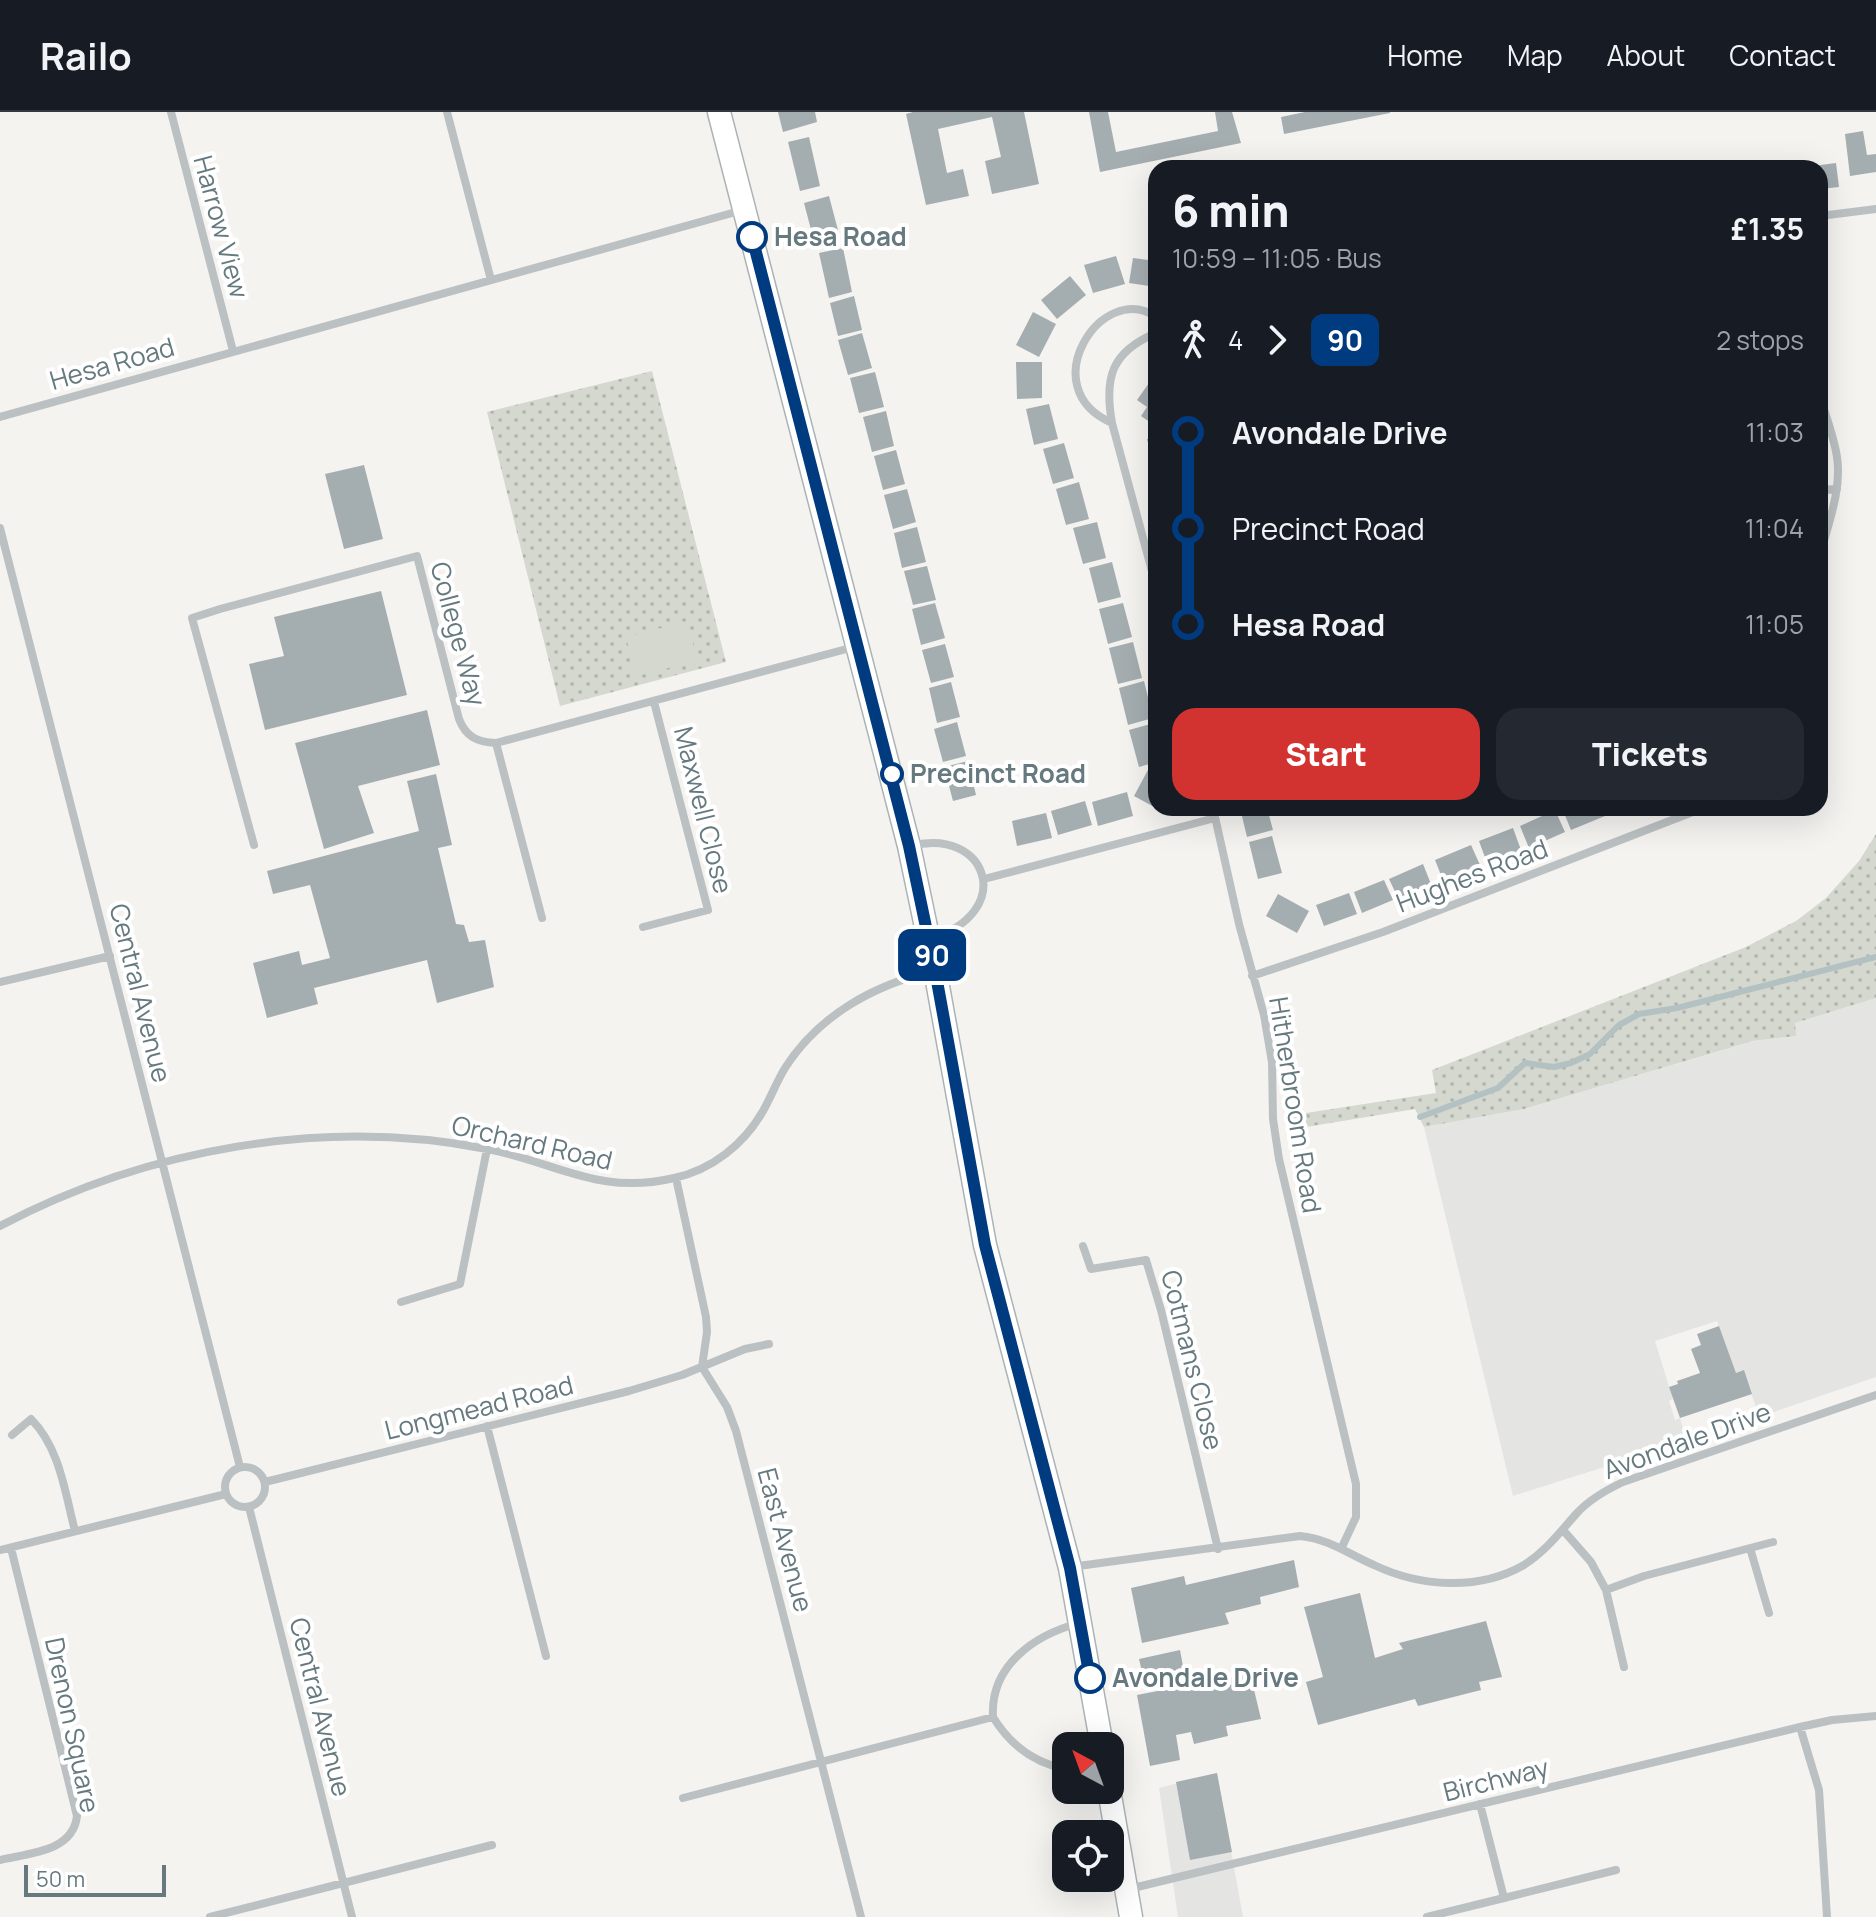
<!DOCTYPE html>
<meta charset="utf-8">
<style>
:root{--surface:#171b24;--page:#242831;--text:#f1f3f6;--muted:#9ea1a6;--line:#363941;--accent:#d23331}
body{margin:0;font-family:Manrope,sans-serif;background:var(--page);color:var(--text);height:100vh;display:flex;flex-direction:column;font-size:30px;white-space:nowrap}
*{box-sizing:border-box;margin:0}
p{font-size:26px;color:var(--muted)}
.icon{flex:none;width:44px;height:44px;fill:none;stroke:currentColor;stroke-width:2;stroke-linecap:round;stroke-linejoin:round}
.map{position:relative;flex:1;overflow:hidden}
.panel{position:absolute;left:1148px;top:48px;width:680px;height:656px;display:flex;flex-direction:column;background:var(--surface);border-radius:24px;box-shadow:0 8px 32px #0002}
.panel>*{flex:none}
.badge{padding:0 16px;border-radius:12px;font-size:28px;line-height:52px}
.needle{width:52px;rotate:319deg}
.controls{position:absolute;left:1052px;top:1620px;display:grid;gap:16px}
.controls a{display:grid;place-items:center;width:72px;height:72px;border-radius:16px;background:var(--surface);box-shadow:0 8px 32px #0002;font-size:40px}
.scale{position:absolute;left:24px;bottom:20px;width:142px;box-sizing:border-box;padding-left:8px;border:4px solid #65797e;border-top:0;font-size:22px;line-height:28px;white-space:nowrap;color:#65797e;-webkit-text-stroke:6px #fff;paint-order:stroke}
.map>.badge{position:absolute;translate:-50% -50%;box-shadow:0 0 0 4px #fff}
.legs{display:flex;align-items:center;gap:12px;height:88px;padding:0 24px;font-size:26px}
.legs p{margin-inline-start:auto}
.head{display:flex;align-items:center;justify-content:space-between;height:136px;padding:0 24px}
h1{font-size:44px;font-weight:800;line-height:60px}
.action{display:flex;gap:16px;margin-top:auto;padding:16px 24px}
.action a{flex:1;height:92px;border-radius:24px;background:var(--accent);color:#fff;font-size:32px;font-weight:800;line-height:92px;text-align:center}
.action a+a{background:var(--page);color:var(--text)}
ul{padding:0 24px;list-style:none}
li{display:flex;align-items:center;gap:28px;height:96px;font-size:30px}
li i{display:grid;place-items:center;width:12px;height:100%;margin:0 10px;background:currentColor}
li i::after{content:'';width:20px;height:20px;margin:-10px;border:6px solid;border-radius:50%;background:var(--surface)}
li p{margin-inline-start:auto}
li:first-child i{background:linear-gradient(#0000 50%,currentColor 0)}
li:last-child i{background:linear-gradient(currentColor 50%,#0000 0)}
header{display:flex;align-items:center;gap:48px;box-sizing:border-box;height:112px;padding:0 40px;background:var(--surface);border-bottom:2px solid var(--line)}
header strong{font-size:38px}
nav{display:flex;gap:44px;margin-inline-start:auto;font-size:28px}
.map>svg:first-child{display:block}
.built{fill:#e4e4e3}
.park{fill:url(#park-dots)}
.pitch{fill:#d4d8cf}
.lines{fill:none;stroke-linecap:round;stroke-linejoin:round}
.stream{stroke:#b3c1c3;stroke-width:6}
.building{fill:#a4adb0}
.secondary-casing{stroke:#abb3b5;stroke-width:25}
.street{stroke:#bbc0c2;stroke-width:8}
.secondary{stroke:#fff;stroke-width:22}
.line-1-casing{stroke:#fff;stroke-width:18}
.line-1{stroke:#003b80;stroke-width:12}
.stop-1-dot{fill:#fff;stroke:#003b80;stroke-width:4}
.labels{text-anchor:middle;stroke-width:8;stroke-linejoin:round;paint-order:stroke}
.street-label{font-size:26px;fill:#65797e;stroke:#fff}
.stop-label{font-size:26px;font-weight:bold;fill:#65797e;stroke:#fff;text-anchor:start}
</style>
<header>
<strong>Railo</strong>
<nav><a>Home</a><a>Map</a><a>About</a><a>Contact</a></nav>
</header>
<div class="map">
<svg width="1876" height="1805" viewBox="0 0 1876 1805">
<defs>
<pattern id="park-dots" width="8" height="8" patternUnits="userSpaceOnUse" patternTransform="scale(2)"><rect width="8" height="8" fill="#d4d8cf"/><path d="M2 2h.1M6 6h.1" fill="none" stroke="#b0b4ad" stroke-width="1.8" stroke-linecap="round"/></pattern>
</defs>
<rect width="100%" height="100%" fill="#f4f3f0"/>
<path class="built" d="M1876 886V1265L1759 1305 1744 1259 1736 1261 1717 1209 1655 1229 1673 1287 1669 1289 1675 1308 1680 1306 1686 1329 1513 1384 1424 1015 1524 997 1754 929 1795 924V911Z
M1217 1661 1243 1805H1178L1159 1676Z"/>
<path class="park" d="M652 259 726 550 560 594 487 300Z
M1876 722V886L1795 911 1796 924 1753 929 1524 997 1424 1015 1415 997 1294 1017 1293 1003 1436 981 1432 958 1746 835 1796 809 1826 786 1859 749Z"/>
<path class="pitch" d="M688 509 697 549 636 564 626 525Z"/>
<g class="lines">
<path class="stream" d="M1420 1005 1498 976 1525 951 1554 955 1571 951 1590 942 1619 913 1639 902 1677 896 1876 845"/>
</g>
<path class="building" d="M778 0H815L817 10 783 20Z
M913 0H1024L1039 72 992 82 985 49 1001 45 992 5 938 17 947 61 963 57 969 84 926 93 906 2Z
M1089 0H1108L1116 40 1218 19 1215 0H1232L1241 31 1100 60Z
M1305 0H1390V1L1284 22 1281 5Z
M1863 19 1867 43 1876 42V60L1850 64 1845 22Z
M809 25 820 74 800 79 788 30Z
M1836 51 1839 75 1820 77V56L1813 54Z
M829 84 839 122 814 129 804 91Z
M843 136 852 180 829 186 819 141Z
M1116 144 1125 172 1093 181 1084 153Z
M1133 146 1156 149V175L1129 171Z
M1070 164 1086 183 1057 207 1041 188Z
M854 184 862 218 838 224 830 191Z
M1033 200 1056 212 1039 245 1016 233Z
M862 221 872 256 848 263 838 228Z
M1016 250H1042V286L1017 287Z
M875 260 884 295 859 301 850 266Z
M1156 261V305L1151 311 1141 304 1147 295 1137 288Z
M1049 292 1058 327 1034 333 1026 297Z
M886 299 894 334 872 340 863 305Z
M1156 325V360H1155L1147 327Z
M1064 331 1074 366 1053 372 1043 337Z
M896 338 905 372 883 378 874 344Z
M364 353 383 427 344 437 325 362Z
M1079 370 1089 407 1066 413 1056 377Z
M907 377 916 410 893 417 884 383Z
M1097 410 1106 446 1083 452 1073 416Z
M917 415 926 450 902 456 894 421Z
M1112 450 1121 485 1098 491 1089 456Z
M927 454 936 488 913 493 904 459Z
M381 479 407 583 265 618 249 552 284 544 274 505Z
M935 491 945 526 921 533 912 497Z
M1123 491 1132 525 1108 532 1099 497Z
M1133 530 1142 566 1118 572 1109 536Z
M945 532 954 565 931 571 922 538Z
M1144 569 1153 606 1128 613 1119 576Z
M951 570 960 605 937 611 929 576Z
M427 598 440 653 358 674 374 721 324 737 295 631Z
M957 610 966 644 943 650 934 617Z
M1154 611 1156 650 1139 655 1129 618Z
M968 649 976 683 953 689 944 655Z
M1149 656 1156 660V696L1134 684Z
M436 662 452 733 438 736 456 812 464 813 469 830 485 828 494 875 437 891 427 848 314 876 318 892 267 906 253 851 299 839 302 853 330 846 310 773 273 782 267 759 419 719 407 669Z
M1127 680 1133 704 1098 714 1092 690Z
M1085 689 1092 713 1058 723 1051 699Z
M1240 696H1267L1273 718 1247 725Z
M1562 696H1602L1605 704 1571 718Z
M1555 698 1565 720 1529 736 1520 714Z
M1046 701 1052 726 1017 734 1012 709Z
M1513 716 1521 738 1487 751 1479 729Z
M1272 724 1282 761 1258 767 1249 730Z
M1471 733 1480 753 1443 768 1435 748Z
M1423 752 1431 772 1398 786 1389 767Z
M1384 768 1393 788 1362 801 1354 780Z
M1349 781 1357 802 1324 814 1316 793Z
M1278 782 1309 799 1297 821 1266 804Z
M1719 1214 1736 1261 1744 1258 1752 1282 1680 1306 1669 1275 1678 1272 1677 1269 1700 1261 1691 1237 1701 1233 1697 1222Z
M1294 1448 1299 1475 1260 1485 1261 1492 1225 1501 1229 1512 1142 1531 1131 1476 1184 1464 1186 1473Z
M1360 1481 1375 1546 1403 1537 1399 1531 1486 1509 1502 1565 1479 1570 1481 1578 1418 1594 1415 1587 1318 1613 1306 1570 1323 1565 1304 1495Z
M1180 1538 1185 1565 1145 1573 1139 1547Z
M1250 1561 1261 1607 1226 1614 1228 1624 1194 1632 1191 1620 1176 1623 1180 1648 1150 1654 1137 1583Z
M1217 1661 1232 1740 1190 1748 1176 1670Z"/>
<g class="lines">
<defs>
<path id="secondary" d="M719 0 909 734 935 858 985 1133 1070 1456 1102 1634
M1109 1678 1131 1805"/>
</defs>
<use href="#secondary" class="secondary-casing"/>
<path class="street" d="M171 0 233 239
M447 0 491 168
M1820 104 1876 97
M1156 205C1103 167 1031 276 1112 311L1156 474
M1820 285C1826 304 1834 325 1837 345 1842 378 1828 412 1820 443
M0 305 743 98
M1112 311C1104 266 1111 240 1156 221
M1820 378 1837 377
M0 416 240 1355
M496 631 542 806
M1213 696 1239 812 1264 903 1272 950 1273 1007 1279 1047 1356 1372V1405L1342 1435
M254 733 192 506 220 497 417 444 459 607C466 625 477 630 496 631L854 535
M911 734C987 714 1018 800 930 827
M984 767 1215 706
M643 815 708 798 654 590
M1252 864 1383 820 1703 696
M0 870 110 844
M676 1066 706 1205 707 1220 702 1255 727 1295 736 1319 861 1805
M0 1114C146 1037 323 1005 487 1037 556 1050 599 1084 674 1066 712 1058 744 1032 763 999 771 985 777 969 785 956 819 903 874 873 933 859
M1083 1134 1091 1157 1146 1148 1161 1198 1218 1437
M401 1190 460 1172 487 1037
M487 1314 546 1544
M12 1323 31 1307C60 1336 65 1381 75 1419
M225 1375a20 20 0 1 1 40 0a20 20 0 1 1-40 0Z
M265 1370 629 1279 682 1263 745 1237 769 1232
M249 1395 352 1805
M1563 1418 1591 1450 1606 1478 1644 1464 1773 1430
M1750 1436 1769 1501
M0 1438 226 1382
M1071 1455 1300 1424C1330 1427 1348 1442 1374 1453 1420 1475 1479 1479 1524 1453 1546 1439 1560 1420 1577 1401 1590 1387 1606 1378 1623 1370L1876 1283
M1606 1478 1624 1555
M993 1605C990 1553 1035 1523 1079 1511
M1800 1615 1819 1678 1827 1805
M683 1686 993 1605C1010 1633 1035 1651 1066 1657
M0 1748C29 1741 73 1740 77 1704L11 1436
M1129 1777 1800 1615 1832 1608 1876 1604
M1504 1786 1616 1758
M210 1805 492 1733
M1427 1805 1504 1786 1480 1692"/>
<use href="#secondary" class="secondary"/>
</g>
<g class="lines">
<defs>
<path id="line-1" d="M752 125 909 734 935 858 985 1133 1070 1456 1090 1566"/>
</defs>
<use href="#line-1" class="line-1-casing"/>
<use href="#line-1" class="line-1"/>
</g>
<g class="stop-1-dot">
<circle cx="752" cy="125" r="14"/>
<circle cx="892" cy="662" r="10"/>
<circle cx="1090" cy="1566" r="14"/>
</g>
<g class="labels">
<g class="street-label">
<text transform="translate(221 115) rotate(75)" y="9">Harrow View</text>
<text transform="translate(112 252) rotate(-16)" y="9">Hesa Road</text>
<text transform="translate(458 522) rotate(75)" y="9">College Way</text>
<text transform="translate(703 698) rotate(76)" y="9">Maxwell Close</text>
<text transform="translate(1472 764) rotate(-21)" y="9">Hughes Road</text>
<text transform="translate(140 881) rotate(76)" y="9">Central Avenue</text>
<text transform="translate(1295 993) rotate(81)" y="9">Hitherbroom Road</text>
<text transform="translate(532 1031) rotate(13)" y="9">Orchard Road</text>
<text transform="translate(1192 1248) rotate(76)" y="9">Cotmans Close</text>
<text transform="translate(479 1296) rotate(-14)" y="9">Longmead Road</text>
<text transform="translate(1687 1329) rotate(-20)" y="9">Avondale Drive</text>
<text transform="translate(785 1428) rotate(75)" y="9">East Avenue</text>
<text transform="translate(320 1595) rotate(76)" y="9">Central Avenue</text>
<text transform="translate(72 1613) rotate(78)" y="9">Drenon Square</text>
<text transform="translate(1496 1668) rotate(-14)" y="9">Birchway</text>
</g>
<g class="stop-label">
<text x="774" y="134">Hesa Road</text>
<text x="910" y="671">Precinct Road</text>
<text x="1112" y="1575">Avondale Drive</text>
</g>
</g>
</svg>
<div class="controls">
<a><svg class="needle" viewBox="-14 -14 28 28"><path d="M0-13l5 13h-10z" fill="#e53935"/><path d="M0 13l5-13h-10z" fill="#9ea1a6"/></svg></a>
<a><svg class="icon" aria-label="locate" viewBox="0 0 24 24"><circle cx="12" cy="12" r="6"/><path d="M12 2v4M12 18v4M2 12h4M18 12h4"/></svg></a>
</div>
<div class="scale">50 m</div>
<b class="badge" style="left:932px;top:843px;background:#003b80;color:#fff">90</b>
<section class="panel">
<div class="head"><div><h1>6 min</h1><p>10:59 – 11:05 · Bus</p></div><b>£1.35</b></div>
<div class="legs"><svg class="icon" aria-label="walk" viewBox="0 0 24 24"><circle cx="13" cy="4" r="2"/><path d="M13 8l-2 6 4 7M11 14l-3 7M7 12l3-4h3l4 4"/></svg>4<svg class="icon" aria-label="forward" viewBox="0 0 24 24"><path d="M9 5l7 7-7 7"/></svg><b class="badge" style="background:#003b80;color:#fff">90</b><p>2 stops</p></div>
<ul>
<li><i style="color:#003b80"></i><b>Avondale Drive</b><p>11:03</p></li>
<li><i style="color:#003b80"></i><span>Precinct Road</span><p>11:04</p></li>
<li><i style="color:#003b80"></i><b>Hesa Road</b><p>11:05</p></li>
</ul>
<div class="action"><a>Start</a><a>Tickets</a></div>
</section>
</div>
